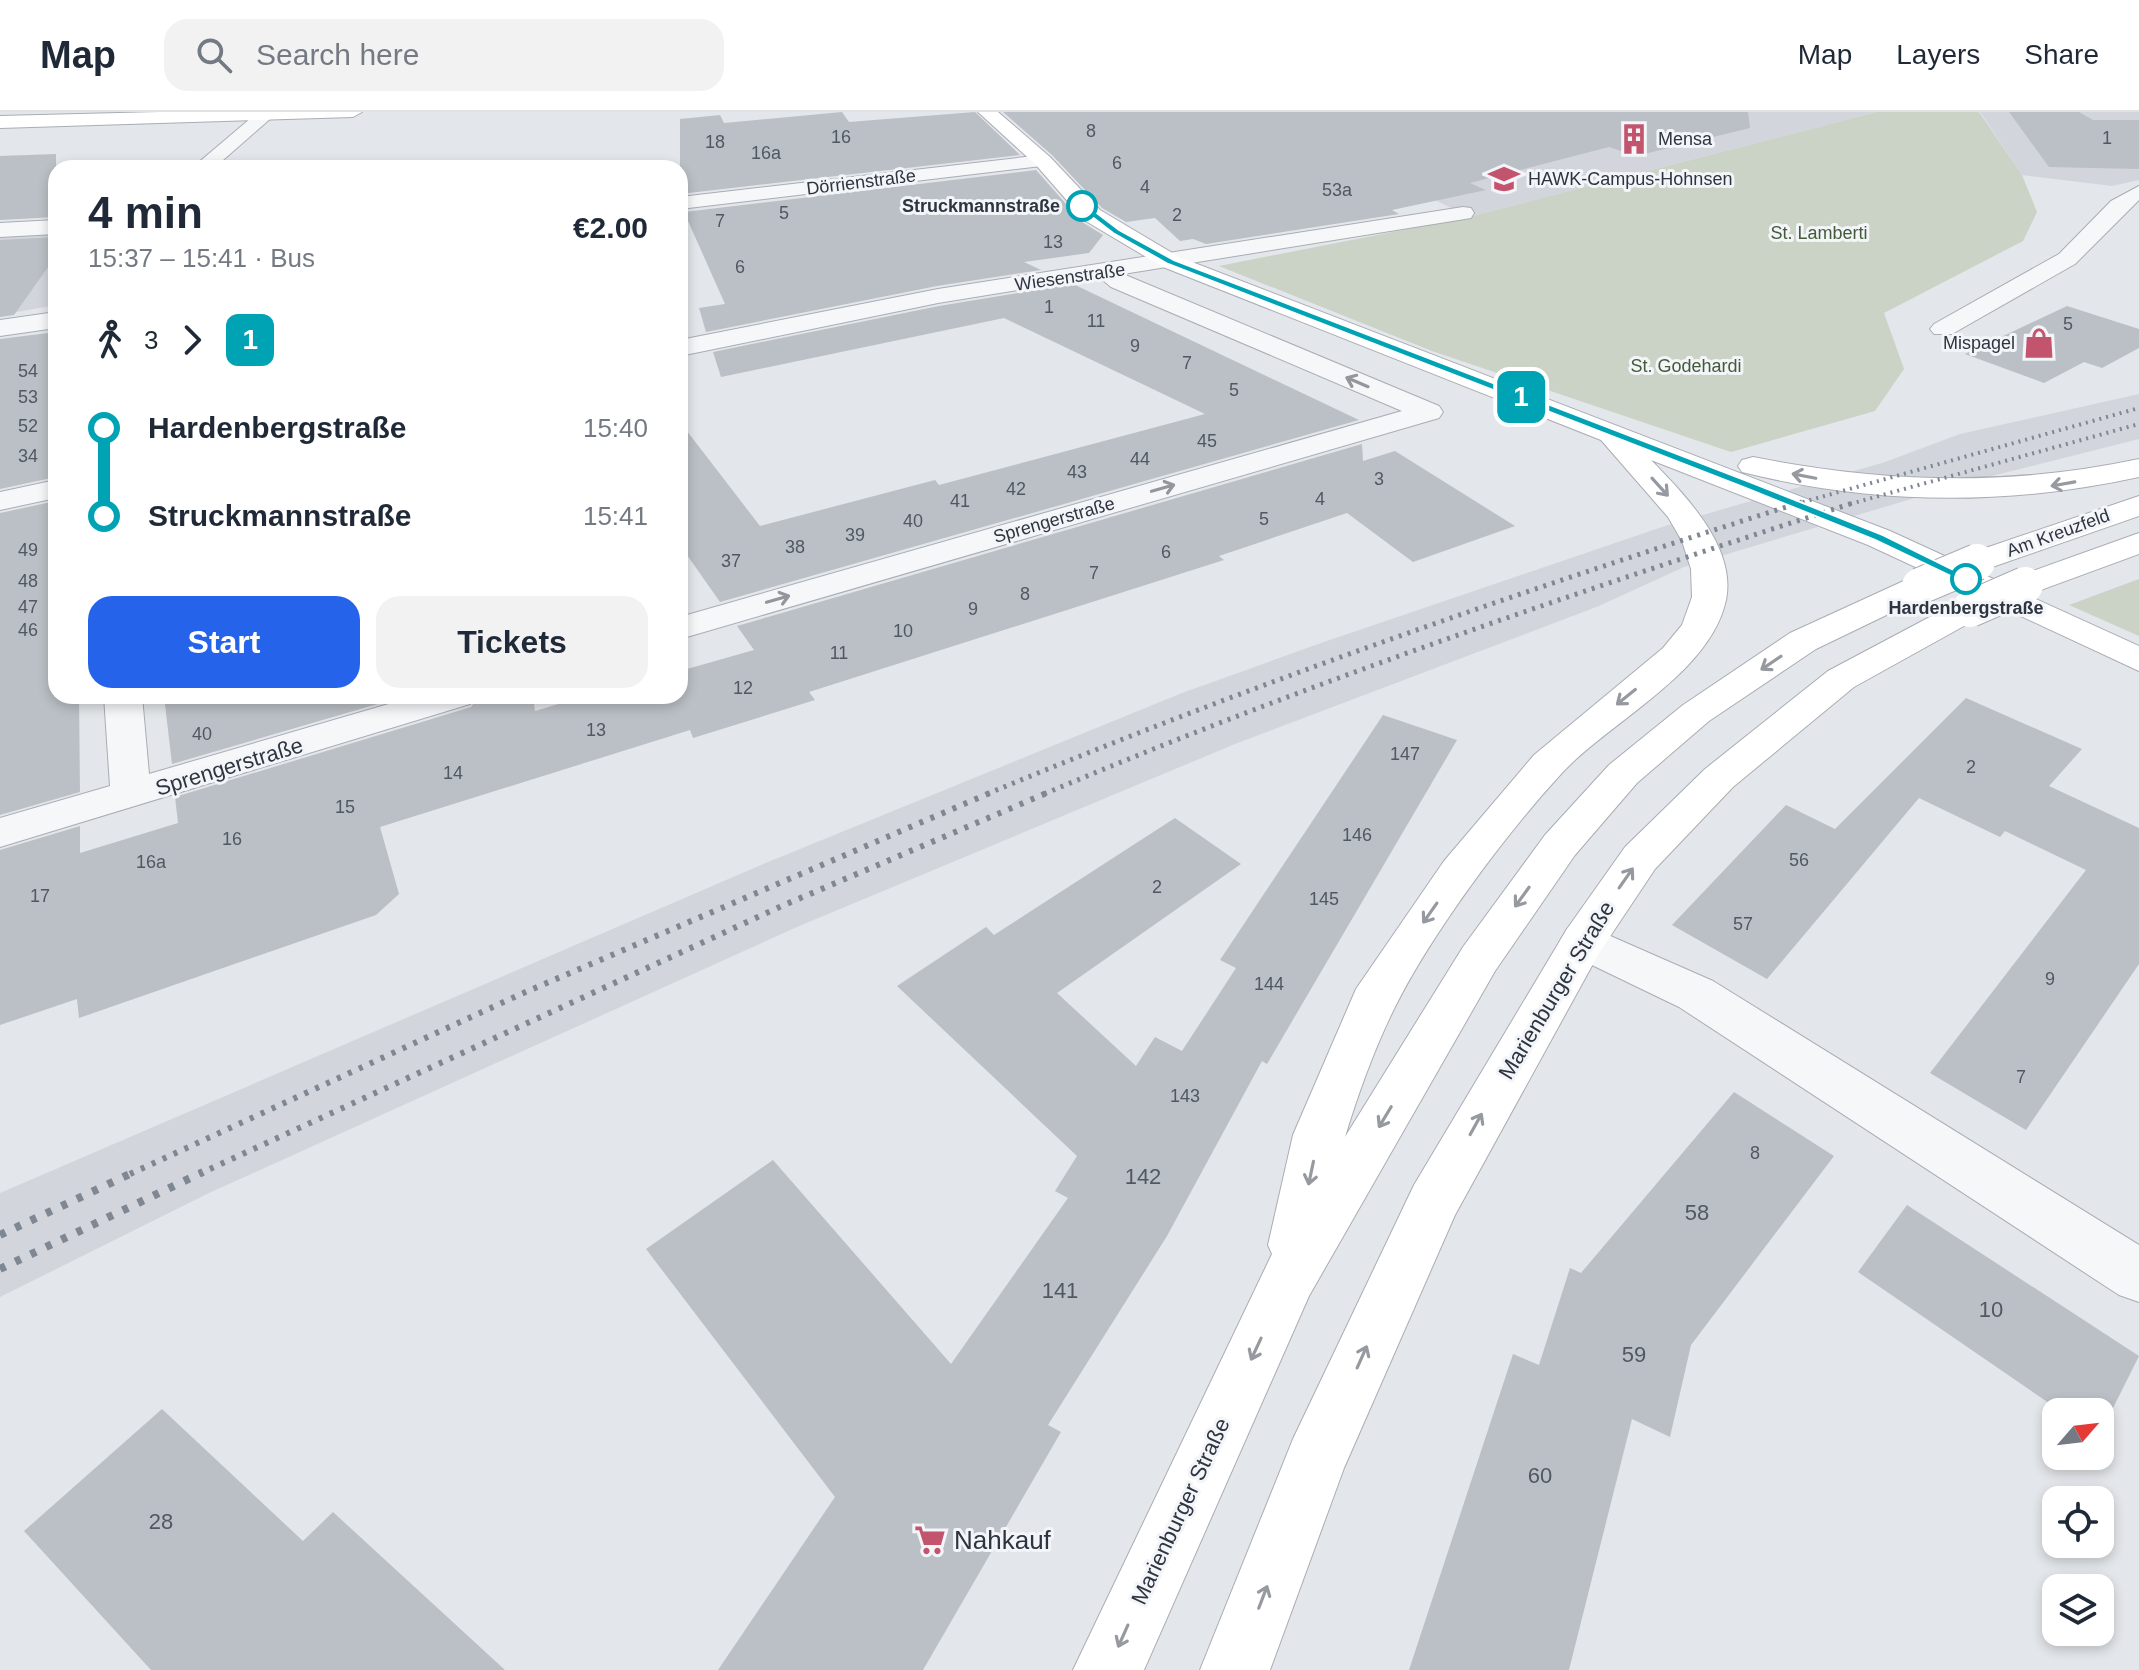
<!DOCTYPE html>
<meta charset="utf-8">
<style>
:root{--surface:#fff;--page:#f2f2f3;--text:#1f2937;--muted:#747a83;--line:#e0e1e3;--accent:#2563eb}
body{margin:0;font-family:Arial,sans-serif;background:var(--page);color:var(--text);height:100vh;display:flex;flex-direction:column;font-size:30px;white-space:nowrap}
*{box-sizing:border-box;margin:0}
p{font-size:26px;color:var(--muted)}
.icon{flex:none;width:44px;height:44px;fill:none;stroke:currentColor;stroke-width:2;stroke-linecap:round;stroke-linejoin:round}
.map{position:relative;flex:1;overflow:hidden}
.drawer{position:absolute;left:48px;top:48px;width:640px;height:544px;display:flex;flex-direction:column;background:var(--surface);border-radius:24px;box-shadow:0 4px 12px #0003}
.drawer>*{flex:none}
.badge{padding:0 16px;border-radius:12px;font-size:28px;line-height:52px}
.needle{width:52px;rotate:62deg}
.tools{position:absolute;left:2042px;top:1286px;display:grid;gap:16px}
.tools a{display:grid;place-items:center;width:72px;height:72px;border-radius:16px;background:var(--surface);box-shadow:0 4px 12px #0003;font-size:40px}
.map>.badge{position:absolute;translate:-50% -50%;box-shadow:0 0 0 4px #fff}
.legs{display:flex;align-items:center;gap:12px;height:88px;padding:0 40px;font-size:26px}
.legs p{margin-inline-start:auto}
.headline{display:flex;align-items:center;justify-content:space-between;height:136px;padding:0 40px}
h1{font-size:44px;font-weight:600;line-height:60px}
.primary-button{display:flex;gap:16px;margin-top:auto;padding:16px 40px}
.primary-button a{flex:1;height:92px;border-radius:24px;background:var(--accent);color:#fff;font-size:32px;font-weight:600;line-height:92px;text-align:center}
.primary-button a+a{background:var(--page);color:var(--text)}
ul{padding:0 40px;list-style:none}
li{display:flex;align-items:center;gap:28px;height:88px;font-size:30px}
li i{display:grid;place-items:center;width:12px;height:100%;margin:0 10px;background:currentColor}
li i::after{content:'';width:20px;height:20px;margin:-10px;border:6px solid;border-radius:50%;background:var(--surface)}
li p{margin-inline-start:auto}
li:first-child i{background:linear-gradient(#0000 50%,currentColor 0)}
li:last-child i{background:linear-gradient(currentColor 50%,#0000 0)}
header{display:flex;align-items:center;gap:48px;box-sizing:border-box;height:112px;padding:0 40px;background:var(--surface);border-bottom:2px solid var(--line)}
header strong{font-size:38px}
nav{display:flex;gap:44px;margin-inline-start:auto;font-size:28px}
.search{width:560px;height:72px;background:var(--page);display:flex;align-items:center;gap:20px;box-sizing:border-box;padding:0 28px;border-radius:24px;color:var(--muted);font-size:30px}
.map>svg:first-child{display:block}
.built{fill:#d2d6dc}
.green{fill:#cad3c5}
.building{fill:#bbc0c6}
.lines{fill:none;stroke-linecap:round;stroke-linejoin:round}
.street-casing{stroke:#a9adb4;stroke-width:2}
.secondary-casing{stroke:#a9adb4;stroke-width:2}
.street{fill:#f6f7f9;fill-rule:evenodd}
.secondary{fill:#fff;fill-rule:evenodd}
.rail-far3{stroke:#7e8792;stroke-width:4;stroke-dasharray:2 5;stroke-linecap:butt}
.rail-far2{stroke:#7e8792;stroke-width:5;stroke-dasharray:3 6;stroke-linecap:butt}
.rail-far1{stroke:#7e8792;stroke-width:6;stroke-dasharray:4 8;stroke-linecap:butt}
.rail{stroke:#7e8792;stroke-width:8;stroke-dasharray:6 11;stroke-linecap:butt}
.secondary-bridge-casing{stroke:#a9adb4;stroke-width:38;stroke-linecap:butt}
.secondary-bridge{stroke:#fff;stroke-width:36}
.oneway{stroke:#92969d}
.oneway2{stroke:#969aa0}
.line-1{fill:#00a3b4;stroke:#fff;stroke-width:2}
.stop-1-dot{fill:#fff;stroke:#00a3b4;stroke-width:4}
.labels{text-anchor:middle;stroke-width:6;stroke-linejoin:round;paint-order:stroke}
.number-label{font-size:18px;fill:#505862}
.far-poi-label{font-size:18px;fill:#2d3541;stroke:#f3f5f8;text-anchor:start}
.far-street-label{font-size:18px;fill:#2d3541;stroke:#f3f5f8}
.far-stop-label{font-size:18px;font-weight:bold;fill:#2d3541;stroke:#f3f5f8;text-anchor:end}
.far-park-label{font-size:18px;fill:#435b3b;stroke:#f3f5f8}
.street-label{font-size:22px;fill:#2d3541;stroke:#f3f5f8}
.near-number-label{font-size:22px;fill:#505862}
.near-poi-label{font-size:26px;fill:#2d3541;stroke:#f3f5f8;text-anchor:start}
</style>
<header>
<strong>Map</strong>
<div class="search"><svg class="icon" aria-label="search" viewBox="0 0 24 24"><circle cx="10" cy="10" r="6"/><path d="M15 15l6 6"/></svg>Search here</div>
<nav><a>Map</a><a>Layers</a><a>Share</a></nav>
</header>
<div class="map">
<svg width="2139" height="1558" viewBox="0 0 2139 1558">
<rect width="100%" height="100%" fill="#e3e6ea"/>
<path class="built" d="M1169 0H1877L1469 105 1315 28Z
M1980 0H2139V68L2112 74 2022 63Z
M56 119V193L0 203V122Z
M2139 282V327L1968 370 1684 455 1599 494 1235 632 797 815 209 1081 0 1185V1081L761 753 1182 581 1321 531 1665 414 1885 350 1960 322Z"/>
<path class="green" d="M1877 0H1979L2022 63 2037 100 2023 129 1884 201 1904 257 1875 299 1731 340 1432 239 1219 154 1469 105Z
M2139 467V524L2069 493Z"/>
<path class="building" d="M842 0 849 10 975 0 1020 43 680 82V7L720 3 724 11Z
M1003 0H1748L1750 16 1636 44 1609 35 1470 71 1486 78 1392 98 1399 102 1206 132 1193 127 1180 129 1155 106 1126 110 1102 96 1052 43Z
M2009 0H2079L2093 8H2139V57L2049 55Z
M56 42V105L0 108V44Z
M1036 58 1082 110 1103 123 1089 141 1024 150 1041 158 937 174 706 220 699 196 725 192 684 100Z
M56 125V144L14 203 0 205V128Z
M1073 172 1359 308 720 490 680 433V310L760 414 935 368 939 373 1205 302 1004 206 721 265 713 240 939 194Z
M2067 194 2139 217V236L2102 256 2084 250 2044 271 1965 242Z
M56 220V365L0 377V227Z
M1362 332 1363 349 1395 339 1515 414 1413 450 1347 401 1219 444 1224 448 809 580 815 588 693 626 690 618 380 715 399 782 376 803 79 906 77 887 0 913V738L80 714V741L178 711 175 685 471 595 479 584H533L535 599 585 584H680V559L754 538 737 514Z
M56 389V584H79L80 680 0 703V401Z
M164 584H405L172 652Z
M1966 586 2082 637 2049 674 2139 716V852L2026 1018 1930 961 2086 758 2005 719 2000 725 1919 686 1767 867 1672 813 1786 693 1835 717Z
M1383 603 1457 628 1267 952 1262 949 1167 1124 1048 1313 1061 1320 923 1558H718L835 1385 646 1137 773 1048 951 1252 1068 1086 1055 1079 1077 1044 897 874 986 815 994 823 1175 706 1241 752 1057 881 1136 954 1155 925 1182 939 1236 856 1220 848Z
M1734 980 1834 1044 1691 1233 1670 1325 1632 1307 1569 1558H1409L1513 1242 1539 1253 1570 1156 1581 1161Z
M1907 1093 2139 1244 2111 1300H2062L1858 1160Z
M162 1297 303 1429 333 1400 505 1558H151L24 1419Z"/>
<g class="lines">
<defs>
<path id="street" d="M258 0H278L214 56H192Z
M1043 43 1053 49 1050 53 680 97V85Z
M2139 74V88L2075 152 1952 222H1934L1930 217 1934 212 2059 142 2111 89Z
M1463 95 1471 96 1474 101 1471 106 1123 162 1439 294 1443 300 1439 306 680 527V505L1402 299 1111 175 1099 165 938 191 680 244V228L938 177Z
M56 108V122L0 125V111Z
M56 200V216L0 224V208Z
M56 368V386L0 398V380Z
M104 584H142L149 662 416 584H476L470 592 0 735V706L110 674Z
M1583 812 1713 869 2139 1133V1190L2119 1183 1679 895 1567 841 1560 829 1567 817Z"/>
<path id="secondary" d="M159 0H362L353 5 0 16V4Z
M978 0H998L1050 45 1100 98 1179 145 1890 419 1962 452 1965 443 2139 384V404L1978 460 2009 474 2013 466 2139 421V442L2027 483 2139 534V559L1868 433 1651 348C1684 382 1737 435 1726 488 1710 562 1610 609 1561 662 1505 723 1432 821 1395 895 1375 935 1358 982 1345 1025L1463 835 1545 723 1609 653 1683 593 1790 521 1908 467 1920 464 1932 467 1937 474 1932 481 1816 537 1709 609 1637 671 1575 743 1495 859 1309 1184 1144 1558H1073L1272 1142 1268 1133 1293 1023 1356 877 1444 749 1534 643 1663 536 1682 513 1692 485 1691 457 1682 429 1668 405 1601 328 1163 155 1084 108 1036 53Z
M1753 345C1884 371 2008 375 2139 347V365C2007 394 1874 393 1742 360L1738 354 1742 348Z
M1970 487 1982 490 1987 497 1982 504 1854 575 1733 675 1655 757 1599 841 1455 1103 1344 1356 1270 1558H1200L1293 1327 1414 1073 1567 817 1625 735 1705 657 1828 559 1958 490Z"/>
</defs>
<use href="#street" class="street-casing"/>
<use href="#secondary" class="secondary-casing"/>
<use href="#street" class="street"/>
<use href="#secondary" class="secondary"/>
<path class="rail-far3" d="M1796 392 2139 296
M1850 392 2139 312"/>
<path class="rail-far2" d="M987 682C1254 571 1526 477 1802 390
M1044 682C1309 570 1582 478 1856 390"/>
<path class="rail-far1" d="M130 1062 521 882 992 680
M199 1062 784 793 1049 680"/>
<path class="rail" d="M0 1123 134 1060
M0 1157 203 1060"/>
<defs>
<path id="secondary-bridge" d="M1920 474 1977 450
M1970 497 2025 473"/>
</defs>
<use href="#secondary-bridge" class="secondary-bridge-casing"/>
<use href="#secondary-bridge" class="secondary-bridge"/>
</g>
<defs><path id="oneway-shaft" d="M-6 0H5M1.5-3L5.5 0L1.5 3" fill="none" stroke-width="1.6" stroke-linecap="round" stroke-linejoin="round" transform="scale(2)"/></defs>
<g class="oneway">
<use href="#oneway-shaft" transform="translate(1357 270) rotate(-157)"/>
<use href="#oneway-shaft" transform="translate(1163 376) rotate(-16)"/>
<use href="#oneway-shaft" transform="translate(778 487) rotate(-16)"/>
</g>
<g class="oneway2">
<use href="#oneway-shaft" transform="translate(1804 364) rotate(-169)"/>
<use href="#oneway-shaft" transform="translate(2063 372) rotate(170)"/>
<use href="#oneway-shaft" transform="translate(1660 375) rotate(48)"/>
<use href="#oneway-shaft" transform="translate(1771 551) rotate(146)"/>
<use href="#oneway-shaft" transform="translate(1626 585) rotate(141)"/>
<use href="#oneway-shaft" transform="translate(1626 766) rotate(-55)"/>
<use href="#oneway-shaft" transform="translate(1522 785) rotate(126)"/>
<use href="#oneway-shaft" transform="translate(1430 801) rotate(125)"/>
<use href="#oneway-shaft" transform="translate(1385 1005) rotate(121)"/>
<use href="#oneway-shaft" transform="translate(1476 1012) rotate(-61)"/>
<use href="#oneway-shaft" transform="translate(1311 1061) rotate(102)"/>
<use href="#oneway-shaft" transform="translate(1256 1237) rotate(115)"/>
<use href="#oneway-shaft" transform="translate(1362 1245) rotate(-66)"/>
<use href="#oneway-shaft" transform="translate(1263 1485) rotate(-69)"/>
<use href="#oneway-shaft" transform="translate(1123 1524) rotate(114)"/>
</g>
<path class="line-1" d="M1085 92 1119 118 1174 148 1750 370 1883 423 1972 467 1961 469 1875 428 1743 375 1168 152 1113 121 1078 94Z"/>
<defs>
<symbol id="building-bare" viewBox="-9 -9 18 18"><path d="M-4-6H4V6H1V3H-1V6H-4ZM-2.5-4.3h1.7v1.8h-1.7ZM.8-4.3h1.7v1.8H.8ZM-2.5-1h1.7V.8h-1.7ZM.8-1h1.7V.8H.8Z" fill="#c3546d" stroke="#f3f5f8" stroke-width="2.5" paint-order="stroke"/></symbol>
<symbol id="university-bare" viewBox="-9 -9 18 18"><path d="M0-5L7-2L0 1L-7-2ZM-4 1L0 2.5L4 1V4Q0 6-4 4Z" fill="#c3546d" stroke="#f3f5f8" stroke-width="2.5" paint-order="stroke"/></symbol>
<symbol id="shop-bare" viewBox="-9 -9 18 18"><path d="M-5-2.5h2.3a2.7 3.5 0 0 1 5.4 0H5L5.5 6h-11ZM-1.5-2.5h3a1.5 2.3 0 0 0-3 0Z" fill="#c3546d" stroke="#f3f5f8" stroke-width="2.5" paint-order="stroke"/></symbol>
<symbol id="supermarket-bare" viewBox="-9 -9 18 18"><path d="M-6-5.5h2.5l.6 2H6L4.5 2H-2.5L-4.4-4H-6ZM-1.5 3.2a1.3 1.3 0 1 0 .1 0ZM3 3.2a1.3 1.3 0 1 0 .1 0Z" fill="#c3546d" stroke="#f3f5f8" stroke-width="2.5" paint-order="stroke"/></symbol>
</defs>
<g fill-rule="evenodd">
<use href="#building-bare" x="1612" y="5" width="44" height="44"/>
<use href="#university-bare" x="1482" y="45" width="44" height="44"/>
<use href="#shop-bare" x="2017" y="209" width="44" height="44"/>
<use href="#supermarket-bare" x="908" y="1406" width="44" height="44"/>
</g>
<g class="stop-1-dot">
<circle cx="1082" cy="94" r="14"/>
<circle cx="1966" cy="467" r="14"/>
</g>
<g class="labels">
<g class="number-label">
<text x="1091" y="25">8</text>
<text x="841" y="31">16</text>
<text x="2107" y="32">1</text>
<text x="715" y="36">18</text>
<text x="766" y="47">16a</text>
<text x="1117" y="57">6</text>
<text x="1145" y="81">4</text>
<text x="1337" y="84">53a</text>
<text x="784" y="107">5</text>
<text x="1177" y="109">2</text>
<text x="720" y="115">7</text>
<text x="1053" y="136">13</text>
<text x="740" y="161">6</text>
<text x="1049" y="201">1</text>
<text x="1096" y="215">11</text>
<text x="2068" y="218">5</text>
<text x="1135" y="240">9</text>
<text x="1187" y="257">7</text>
<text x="28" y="265">54</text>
<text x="1234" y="284">5</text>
<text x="28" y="291">53</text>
<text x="28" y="320">52</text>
<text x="1207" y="335">45</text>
<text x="28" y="350">34</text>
<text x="1140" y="353">44</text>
<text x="1077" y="366">43</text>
<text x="1379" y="373">3</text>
<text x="1016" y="383">42</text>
<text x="1320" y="393">4</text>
<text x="960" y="395">41</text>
<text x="1264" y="413">5</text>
<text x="913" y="415">40</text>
<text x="855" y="429">39</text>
<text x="795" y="441">38</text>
<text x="28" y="444">49</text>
<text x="1166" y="446">6</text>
<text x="731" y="455">37</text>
<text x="1094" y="467">7</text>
<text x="28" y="475">48</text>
<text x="1025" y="488">8</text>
<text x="28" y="501">47</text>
<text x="973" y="503">9</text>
<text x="28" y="524">46</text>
<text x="903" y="525">10</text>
<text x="839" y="547">11</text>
<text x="743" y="582">12</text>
<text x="596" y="624">13</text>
<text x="202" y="628">40</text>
<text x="1405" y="648">147</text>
<text x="1971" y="661">2</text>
<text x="453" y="667">14</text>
<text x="345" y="701">15</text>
<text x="1357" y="729">146</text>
<text x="232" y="733">16</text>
<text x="1799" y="754">56</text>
<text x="151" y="756">16a</text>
<text x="1157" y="781">2</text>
<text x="40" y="790">17</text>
<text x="1324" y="793">145</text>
<text x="1743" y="818">57</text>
<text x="2050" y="873">9</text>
<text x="1269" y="878">144</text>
<text x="2021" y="971">7</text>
<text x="1185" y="990">143</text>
<text x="1755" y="1047">8</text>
</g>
<g class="far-poi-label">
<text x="1658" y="33">Mensa</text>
<text x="1528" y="73">HAWK-Campus-Hohnsen</text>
<text x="2015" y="237" text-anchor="end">Mispagel</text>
</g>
<g class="far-street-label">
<text transform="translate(861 70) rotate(-7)" y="6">Dörrienstraße</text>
<text transform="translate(1070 165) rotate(-8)" y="6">Wiesenstraße</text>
<text transform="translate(1054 408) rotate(-16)" y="6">Sprengerstraße</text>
<text transform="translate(2058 421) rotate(-20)" y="6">Am Kreuzfeld</text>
</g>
<g class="far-stop-label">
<text x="1060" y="100">Struckmannstraße</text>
<text x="1966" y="502" text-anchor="middle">Hardenbergstraße</text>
</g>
<g class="far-park-label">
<text x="1819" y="127">St. Lamberti</text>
<text x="1686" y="260">St. Godehardi</text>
</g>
<g class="street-label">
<text transform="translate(229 654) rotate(-17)" y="8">Sprengerstraße</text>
<text transform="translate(1556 878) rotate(-59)" y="8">Marienburger Straße</text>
<text transform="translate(1180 1399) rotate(-65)" y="8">Marienburger Straße</text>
</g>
<g class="near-number-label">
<text x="1143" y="1072">142</text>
<text x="1697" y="1108">58</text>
<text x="1060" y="1186">141</text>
<text x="1991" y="1205">10</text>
<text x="1634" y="1250">59</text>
<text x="1540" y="1371">60</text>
<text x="161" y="1417">28</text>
</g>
<g class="near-poi-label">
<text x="954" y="1437">Nahkauf</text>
</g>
</g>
</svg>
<div class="tools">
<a><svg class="needle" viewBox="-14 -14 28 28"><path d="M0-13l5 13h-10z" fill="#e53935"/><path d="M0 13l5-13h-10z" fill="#747a83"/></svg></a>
<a><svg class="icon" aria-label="locate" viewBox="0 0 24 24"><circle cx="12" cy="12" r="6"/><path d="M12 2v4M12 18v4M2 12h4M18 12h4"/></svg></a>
<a><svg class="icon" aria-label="layers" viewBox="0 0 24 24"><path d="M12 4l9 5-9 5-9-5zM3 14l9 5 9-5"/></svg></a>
</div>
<b class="badge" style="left:1521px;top:285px;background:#00a3b4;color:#fff">1</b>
<section class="drawer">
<div class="headline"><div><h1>4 min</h1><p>15:37 – 15:41 · Bus</p></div><b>€2.00</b></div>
<div class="legs"><svg class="icon" aria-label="walk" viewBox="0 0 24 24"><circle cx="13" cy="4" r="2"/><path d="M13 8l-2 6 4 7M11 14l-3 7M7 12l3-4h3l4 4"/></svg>3<svg class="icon" aria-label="forward" viewBox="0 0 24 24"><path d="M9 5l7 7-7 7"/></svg><b class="badge" style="background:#00a3b4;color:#fff">1</b></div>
<ul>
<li><i style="color:#00a3b4"></i><b>Hardenbergstraße</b><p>15:40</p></li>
<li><i style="color:#00a3b4"></i><b>Struckmannstraße</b><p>15:41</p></li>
</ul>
<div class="primary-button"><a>Start</a><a>Tickets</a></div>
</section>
</div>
